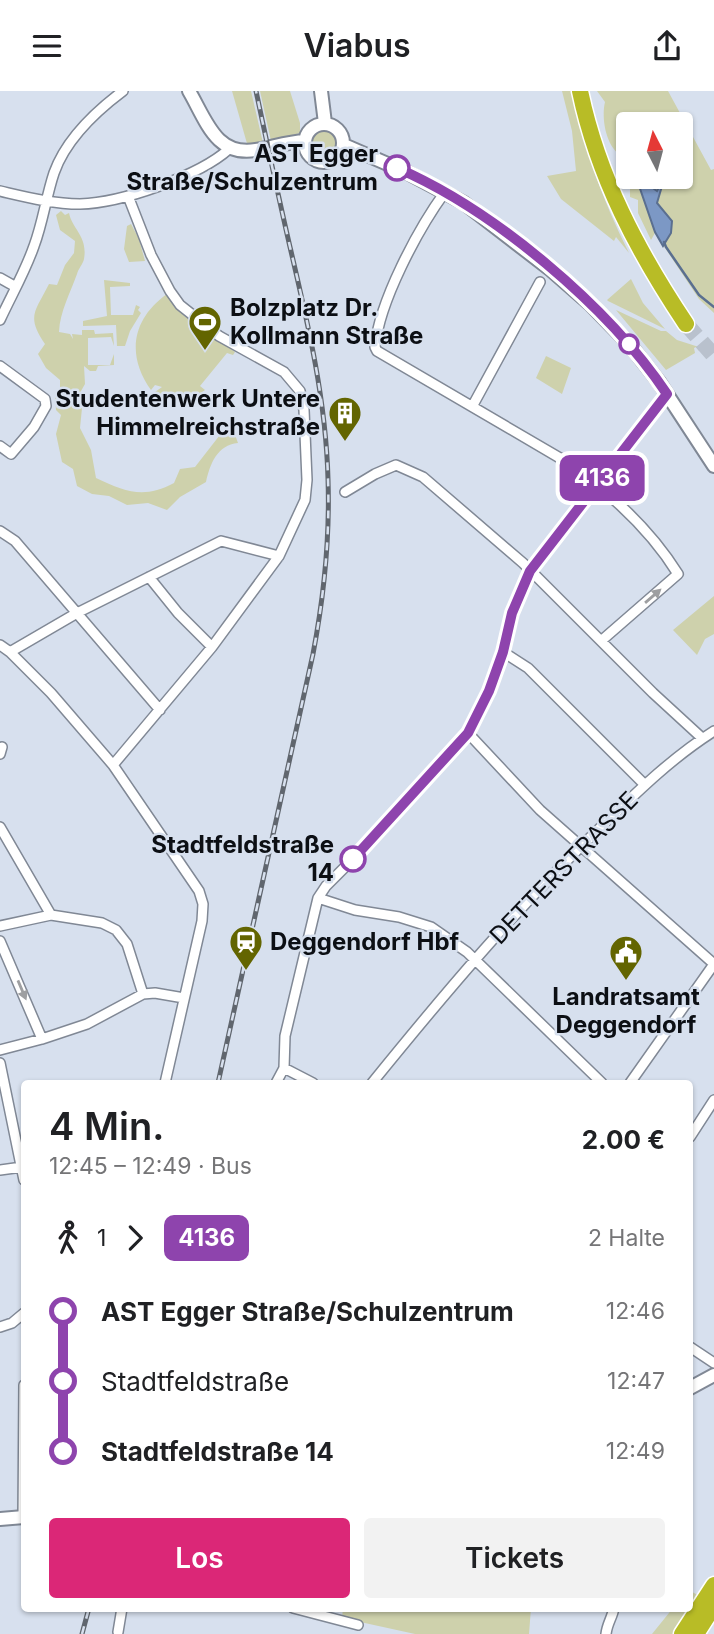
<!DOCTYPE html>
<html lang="de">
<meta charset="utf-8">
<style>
:root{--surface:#fff;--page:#f2f2f2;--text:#202124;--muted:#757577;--accent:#db2777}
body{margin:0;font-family:Inter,sans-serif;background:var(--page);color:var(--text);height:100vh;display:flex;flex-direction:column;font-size:26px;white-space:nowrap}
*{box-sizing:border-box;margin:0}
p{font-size:23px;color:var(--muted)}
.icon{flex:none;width:38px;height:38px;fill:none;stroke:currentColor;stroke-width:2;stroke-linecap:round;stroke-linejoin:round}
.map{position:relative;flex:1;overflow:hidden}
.panel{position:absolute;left:21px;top:989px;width:672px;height:532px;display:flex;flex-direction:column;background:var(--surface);border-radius:7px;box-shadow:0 2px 5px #0004}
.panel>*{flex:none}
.badge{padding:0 14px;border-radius:10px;font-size:24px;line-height:46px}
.needle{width:46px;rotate:354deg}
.tools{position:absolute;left:616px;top:21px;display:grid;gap:14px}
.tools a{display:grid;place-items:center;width:77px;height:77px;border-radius:7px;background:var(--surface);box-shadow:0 2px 5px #0004;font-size:35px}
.map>.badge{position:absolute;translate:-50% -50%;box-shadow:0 0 0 4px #fff}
.legs{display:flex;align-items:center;gap:10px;height:77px;padding:0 28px;font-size:23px}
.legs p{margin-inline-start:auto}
.headline{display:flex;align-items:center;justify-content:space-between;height:119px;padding:0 28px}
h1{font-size:38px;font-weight:600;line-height:52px}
.cta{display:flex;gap:14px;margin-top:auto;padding:14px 28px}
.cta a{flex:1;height:80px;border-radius:7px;background:var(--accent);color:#fff;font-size:28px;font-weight:600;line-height:80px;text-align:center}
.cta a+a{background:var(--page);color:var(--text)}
ul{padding:0 28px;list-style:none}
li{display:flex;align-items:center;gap:24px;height:70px;font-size:26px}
li i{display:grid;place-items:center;width:10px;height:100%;margin:0 9px;background:currentColor}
li i::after{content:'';width:18px;height:18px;margin:-9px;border:5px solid;border-radius:50%;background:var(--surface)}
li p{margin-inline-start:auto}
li:first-child i{background:linear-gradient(#0000 50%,currentColor 0)}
li:last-child i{background:linear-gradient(currentColor 50%,#0000 0)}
header{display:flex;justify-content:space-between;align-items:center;height:91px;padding:0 28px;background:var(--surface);font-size:32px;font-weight:600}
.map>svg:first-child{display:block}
.green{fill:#ced1ac;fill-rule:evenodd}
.water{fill:#7c98c5;stroke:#5a6f90;stroke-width:2}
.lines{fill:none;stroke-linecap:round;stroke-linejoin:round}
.stream{stroke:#5a6f90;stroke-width:2.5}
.highway-tunnel{stroke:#b9c1cd;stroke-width:16;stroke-dasharray:16 8;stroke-linecap:butt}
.street-casing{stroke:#808895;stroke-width:12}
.secondary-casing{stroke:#808895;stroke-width:16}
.highway-casing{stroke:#fff;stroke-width:19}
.street{stroke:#fff;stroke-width:9}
.secondary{stroke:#fff;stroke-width:12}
.highway{stroke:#b8bc26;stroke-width:16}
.rail-casing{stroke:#60666e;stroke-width:5}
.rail{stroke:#d7e0ee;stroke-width:2.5;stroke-dasharray:8;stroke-linecap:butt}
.oneway{fill:#9e9fa1}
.line-1-casing{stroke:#fff;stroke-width:16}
.line-1{stroke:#8e44ad;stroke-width:10}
.stop-1-dot{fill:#fff;stroke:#8e44ad;stroke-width:3.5}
.labels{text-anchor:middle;stroke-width:5;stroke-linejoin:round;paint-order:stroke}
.stop-label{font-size:24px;font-weight:bold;fill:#0c0f14;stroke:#d7e0ee;text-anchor:end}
.poi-label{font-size:24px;font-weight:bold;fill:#0c0f14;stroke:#d7e0ee;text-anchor:start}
.street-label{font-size:24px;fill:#0c0f14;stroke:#d7e0ee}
</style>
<header><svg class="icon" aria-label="menu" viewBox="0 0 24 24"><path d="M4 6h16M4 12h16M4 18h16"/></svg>Viabus<svg class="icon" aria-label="share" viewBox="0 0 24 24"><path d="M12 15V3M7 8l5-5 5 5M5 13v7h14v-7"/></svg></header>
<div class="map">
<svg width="714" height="1543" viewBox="0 0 714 1543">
<rect width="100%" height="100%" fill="#d7e0ee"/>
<path class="green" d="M232 0H251L263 52 248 56Z
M260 0H290L300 32V42L271 50Z
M562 0H573C584 58 603 110 629 162L616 146 614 150 561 108 547 85 576 80 572 40Z
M597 0H668L711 79 714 78V222L699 208 655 142 651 149 638 122V109L630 106V93L624 89 620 74 623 66C606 57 601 28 605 11ZM628 33H681V86H628Z
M310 51a14 14 0 1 1 28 0a14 14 0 1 1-28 0Z
M61 120 65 124 69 122C72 138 88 145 84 168 83 173 78 178 77 183 70 203 60 220 59 241L70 243 73 248 72 243 82 244V239H94L95 243 113 242 114 255 111 246 88 247V274H110L114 263V274L98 275 96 280H90L84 275 85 293 77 307 82 317 80 337 91 359 96 387C126 401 144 408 174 392L180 378 195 376 223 340 234 341 238 352C217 354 210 373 206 391L180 406 167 419 148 412 127 414 109 405 92 403 77 395 73 378 62 371 56 343 61 324 56 319 55 303 60 298V289L46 277 38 263 45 253C26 225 35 221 49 193L57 194 65 174 74 162 75 150 60 139 56 124Z
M131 133 139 148 145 170 129 171 124 158 127 135Z
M631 188 643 212 665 238 608 210 607 209Z
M104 189 130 192V195L110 196 111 224H133L136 214 140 216 138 219 141 222 130 240 125 255H117L116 234 83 235V230L107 225Z
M167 203 183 222 182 223 235 261 233 264 227 262 200 295 205 299 189 311 173 310 155 301 162 296 155 294 151 299C126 264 132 228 167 203Z
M616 219 661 240H666L677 249 702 257 699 260 696 256 694 257 695 262 666 279Z
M546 265 571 277 562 303 536 287Z
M714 505V543L705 548 697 564 673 539Z
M690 1500 700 1505 677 1543H652L673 1517H690Z
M343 1517H531L529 1543H415L342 1527Z"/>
<path class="water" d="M636 86H641L646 95 647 86 653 97 657 100 664 86H668L662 95 657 112 672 130 671 142 663 155 655 141Z"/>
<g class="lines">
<path class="stream" d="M664 151 666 156 699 204 714 216"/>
<path class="highway-tunnel" d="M686 233 714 265"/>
<defs>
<path id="street" d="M0 100C26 106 53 113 80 113 121 112 199 85 229 58
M445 101C418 138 379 211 375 256L377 260 565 370C608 400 650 438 678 483L601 550
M0 187 16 196
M0 229C11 205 25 181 34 155 43 131 46 106 54 82 66 48 95 21 123 0
M0 275 45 308 46 315 34 336 11 363 0 355
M473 314 540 191
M345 401 375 383 396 374 423 386 523 472 653 602 702 647
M0 440 15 450 160 619
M149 486 178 522 212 556
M0 554 10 561 51 602 113 674 199 800 203 813 202 830 165 992
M10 561 77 522 221 450 279 465
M503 561 528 577 645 694
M468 642 540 719 714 873
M0 663 2 656
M113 674 212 556 279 465 305 409 307 389 304 319 300 300 284 281 219 245 180 214 170 200 151 164 128 105
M0 736 51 824
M318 807 355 819 399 826 431 836 467 861 602 992
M0 835 51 824 102 832 116 839 127 853 143 903
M0 850 42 948
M0 959 42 948 87 933 143 903 155 902 184 907
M0 972 24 1089
M284 977 313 992
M276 992 284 977 285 945 318 807 326 795 378 743 468 642 489 600 503 561 512 522 530 480 667 303
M372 992C445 902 520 813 604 733 639 699 673 666 714 640
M630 992 714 873
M690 1046 714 1009
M0 1079 22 1076
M0 1236 12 1232 24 1222
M690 1256 714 1272
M23 1426 24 1294
M293 1517 358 1534
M118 1541 122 1517
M606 1543C607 1533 612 1527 614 1517"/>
<path id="secondary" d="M189 0C206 29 216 66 256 59 273 56 288 51 305 50
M321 0 325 32
M305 52a19 19 0 1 1 38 0a19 19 0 1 1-38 0Z
M344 54 406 81 464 112 551 179 590 213 630 254 659 291 714 375
M690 1297 714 1284
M0 1428 24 1426"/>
<path id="highway" d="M580 0C598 86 638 161 686 233
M682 1543 714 1494
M696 1543 714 1515"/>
</defs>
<use href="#street" class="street-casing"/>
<use href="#secondary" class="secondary-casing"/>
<use href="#highway" class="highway-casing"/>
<use href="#street" class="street"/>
<use href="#secondary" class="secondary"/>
<use href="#highway" class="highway"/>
<defs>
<path id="rail" d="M218 992 313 563C324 505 330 447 328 388 326 309 308 233 290 156 278 104 267 52 256 0
M82 1543 89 1517"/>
</defs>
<use href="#rail" class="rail-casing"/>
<use href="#rail" class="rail"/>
</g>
<defs><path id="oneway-solid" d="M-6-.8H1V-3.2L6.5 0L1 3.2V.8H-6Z" transform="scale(1.75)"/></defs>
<g class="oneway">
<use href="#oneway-solid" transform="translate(653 505) rotate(-41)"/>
<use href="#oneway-solid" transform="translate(22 899) rotate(67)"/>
</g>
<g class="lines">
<defs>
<path id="line-1" d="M353 768 468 642 489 600 503 561 512 522 530 480 667 303C608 215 494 119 397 77"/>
</defs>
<use href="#line-1" class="line-1-casing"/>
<use href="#line-1" class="line-1"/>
</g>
<defs>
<symbol id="stadium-pin" viewBox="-11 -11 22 30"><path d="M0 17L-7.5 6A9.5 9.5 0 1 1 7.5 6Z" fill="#636500" stroke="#d7e0ee"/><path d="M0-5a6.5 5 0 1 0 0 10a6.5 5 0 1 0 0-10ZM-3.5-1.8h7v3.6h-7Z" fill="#fff"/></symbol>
<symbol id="building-pin" viewBox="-11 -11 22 30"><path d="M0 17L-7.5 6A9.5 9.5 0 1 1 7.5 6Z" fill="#636500" stroke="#d7e0ee"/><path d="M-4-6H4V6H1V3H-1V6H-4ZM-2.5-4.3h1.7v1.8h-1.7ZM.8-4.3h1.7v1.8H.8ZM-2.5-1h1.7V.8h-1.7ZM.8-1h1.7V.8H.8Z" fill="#fff"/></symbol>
<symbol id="station-pin" viewBox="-11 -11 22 30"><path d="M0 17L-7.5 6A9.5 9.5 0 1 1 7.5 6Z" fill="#636500" stroke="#d7e0ee"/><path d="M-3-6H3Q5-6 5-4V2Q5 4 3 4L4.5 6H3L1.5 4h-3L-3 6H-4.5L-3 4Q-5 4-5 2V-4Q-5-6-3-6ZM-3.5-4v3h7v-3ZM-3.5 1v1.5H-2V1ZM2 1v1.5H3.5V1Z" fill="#fff"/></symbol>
<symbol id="civic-pin" viewBox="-11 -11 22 30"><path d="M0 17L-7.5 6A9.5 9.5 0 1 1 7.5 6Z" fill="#636500" stroke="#d7e0ee"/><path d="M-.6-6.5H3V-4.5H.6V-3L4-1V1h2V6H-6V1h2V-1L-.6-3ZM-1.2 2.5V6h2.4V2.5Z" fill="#fff"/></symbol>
</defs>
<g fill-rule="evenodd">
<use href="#stadium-pin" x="186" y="212" width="38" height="52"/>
<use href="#building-pin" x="326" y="303" width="38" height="52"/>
<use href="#station-pin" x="227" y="832" width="38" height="52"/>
<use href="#civic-pin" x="607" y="842" width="38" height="52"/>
</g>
<g class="stop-1-dot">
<circle cx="397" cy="77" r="12"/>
<circle cx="629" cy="253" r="9"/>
<circle cx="353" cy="768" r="12"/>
</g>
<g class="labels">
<g class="stop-label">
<text x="378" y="71">AST Egger<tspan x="378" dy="28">Straße/Schulzentrum</tspan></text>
<text x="334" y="762">Stadtfeldstraße<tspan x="334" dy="28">14</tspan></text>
</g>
<g class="poi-label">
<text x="230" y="225">Bolzplatz Dr.<tspan x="230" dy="28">Kollmann Straße</tspan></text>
<text x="320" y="316" text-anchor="end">Studentenwerk Untere<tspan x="320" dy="28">Himmelreichstraße</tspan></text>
<text x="270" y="859">Deggendorf Hbf</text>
<text x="626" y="914" text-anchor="middle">Landratsamt<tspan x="626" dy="28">Deggendorf</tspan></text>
</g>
<g class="street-label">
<text transform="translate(564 777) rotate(-46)" y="8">DETTERSTRASSE</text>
</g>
</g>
</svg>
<div class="tools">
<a><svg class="needle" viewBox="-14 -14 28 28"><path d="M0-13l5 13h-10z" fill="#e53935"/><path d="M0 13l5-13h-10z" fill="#757577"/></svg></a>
</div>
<b class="badge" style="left:602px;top:387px;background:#8e44ad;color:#fff">4136</b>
<section class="panel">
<div class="headline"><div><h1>4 Min.</h1><p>12:45 – 12:49 · Bus</p></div><b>2.00 €</b></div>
<div class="legs"><svg class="icon" aria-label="walk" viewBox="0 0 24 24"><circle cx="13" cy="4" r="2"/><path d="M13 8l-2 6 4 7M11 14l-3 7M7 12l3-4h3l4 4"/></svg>1<svg class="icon" aria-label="forward" viewBox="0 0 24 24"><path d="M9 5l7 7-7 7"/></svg><b class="badge" style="background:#8e44ad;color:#fff">4136</b><p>2 Halte</p></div>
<ul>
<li><i style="color:#8e44ad"></i><b>AST Egger Straße/Schulzentrum</b><p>12:46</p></li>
<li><i style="color:#8e44ad"></i><span>Stadtfeldstraße</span><p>12:47</p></li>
<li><i style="color:#8e44ad"></i><b>Stadtfeldstraße 14</b><p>12:49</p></li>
</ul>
<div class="cta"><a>Los</a><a>Tickets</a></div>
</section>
</div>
